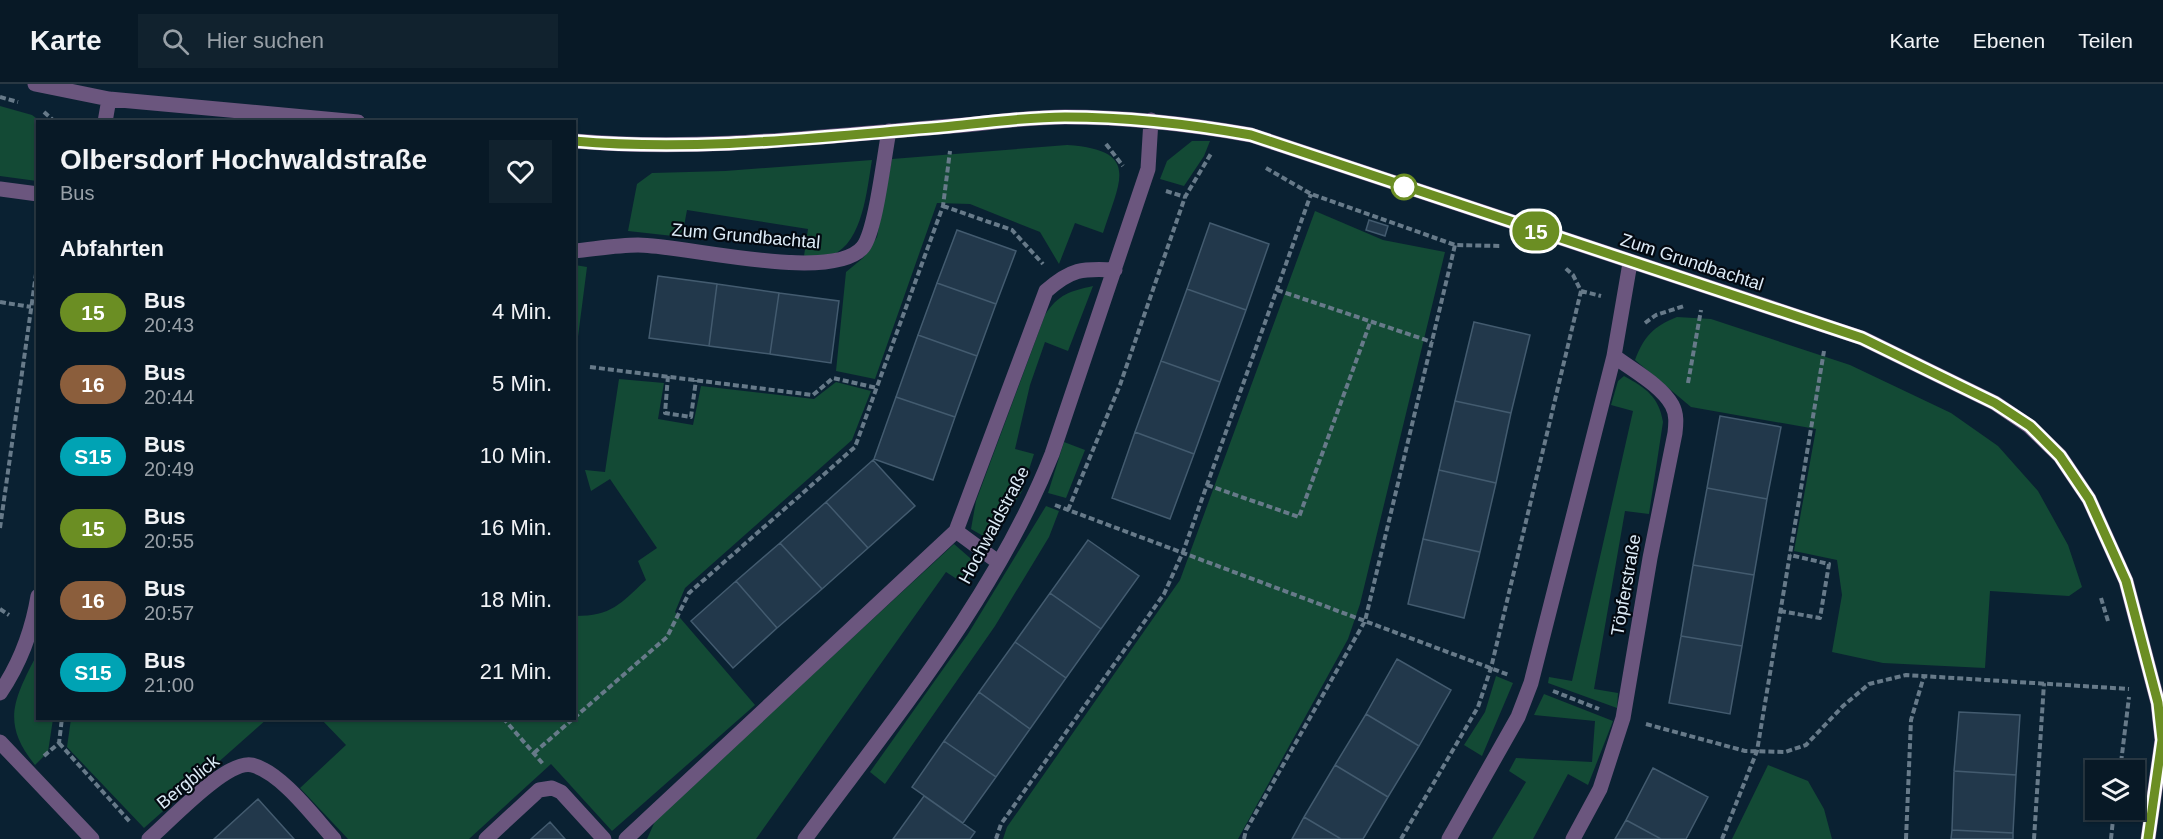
<!DOCTYPE html>
<html lang="de">
<meta charset="utf-8">
<style>
:root{--surface:#081926;--page:#11222e;--text:#f1f3f6;--muted:#98a0a7;--line:#293843}
body{margin:0;font-family:Helvetica,sans-serif;background:var(--page);color:var(--text);height:100vh;display:flex;flex-direction:column;font-size:22px;white-space:nowrap}
*{box-sizing:border-box;margin:0}
p{font-size:20px;color:var(--muted)}
.icon{flex:none;width:33px;height:33px;fill:none;stroke:currentColor;stroke-width:2;stroke-linecap:round;stroke-linejoin:round}
.map{position:relative;flex:1;overflow:hidden}
.drawer{position:absolute;left:36px;top:36px;width:540px;height:600px;display:flex;flex-direction:column;background:var(--surface);border-radius:0px;box-shadow:0 2px 4px #0004,0 0 0 2px var(--line)}
.drawer>*{flex:none}
.badge{padding:0 12px;border-radius:20px;font-size:21px;line-height:39px}
.tools{position:absolute;left:2085px;top:676px;display:grid;gap:12px}
.tools a{display:grid;place-items:center;width:60px;height:60px;border-radius:0px;background:var(--surface);box-shadow:0 2px 4px #0004,0 0 0 2px var(--line);font-size:30px}
.map>.badge{position:absolute;translate:-50% -50%;box-shadow:0 0 0 3px #fff}
h2{padding:0 24px;font-size:22px;line-height:54px}
.round{display:grid;place-items:center;flex:none;width:63px;height:63px;border-radius:0px;background:var(--page)}
.summary{display:flex;align-items:center;justify-content:space-between;height:102px;padding:0 24px}
h1{font-size:28px;font-weight:600;line-height:45px}
ul{padding:0;list-style:none}
li{display:flex;align-items:center;gap:18px;height:72px;padding:0 24px}
li div{flex:1}
li b{display:block;font-size:22px}
li em{font-style:normal}
li .badge{min-width:66px;font-weight:700;text-align:center}
header{display:flex;align-items:center;gap:36px;box-sizing:border-box;height:84px;padding:0 30px;background:var(--surface);border-bottom:2px solid var(--line)}
header strong{font-size:28px}
nav{display:flex;gap:33px;margin-inline-start:auto;font-size:21px}
.search{width:420px;height:54px;background:var(--page);display:flex;align-items:center;gap:15px;box-sizing:border-box;padding:0 21px;border-radius:0px;color:var(--muted);font-size:22px}
.map>svg:first-child{display:block}
.green{fill:#134a35}
.building{fill:#22384b;stroke:#435b6f;stroke-width:1.5}
.lines{fill:none;stroke-linecap:round;stroke-linejoin:round}
.path{stroke:#677a89;stroke-width:4;stroke-dasharray:6 3;stroke-linecap:butt}
.minor{stroke:#6b567e;stroke-width:15}
.line-casing{stroke:#fff;stroke-width:14}
.line{stroke:#6b8e23;stroke-width:9}
.stop-dot{fill:#fff;stroke:#6b8e23;stroke-width:3}
.labels{text-anchor:middle;stroke-width:4.5;stroke-linejoin:round;paint-order:stroke}
.street-label{font-size:18px;fill:#ddebf7;stroke:#030911}
</style>
<header>
<strong>Karte</strong>
<div class="search"><svg class="icon" aria-label="search" viewBox="0 0 24 24"><circle cx="10" cy="10" r="6"/><path d="M15 15l6 6"/></svg>Hier suchen</div>
<nav><a>Karte</a><a>Ebenen</a><a>Teilen</a></nav>
</header>
<div class="map">
<svg width="2163" height="755" viewBox="0 0 2163 755">
<rect width="100%" height="100%" fill="#0a2132"/>
<path class="green" d="M0 22 32 31 40 37 38 38 37 97 0 92Z
M1192 57H1210L1204 72 1184 102 1160 95 1167 77Z
M1067 61C1141 66 1120 96 1103 149L1075 139 1059 180 1040 148 970 120 937 119 875 295 836 287 846 188 863 174 877 153 892 75Z
M872 76C867 104 863 159 832 171 825 174 812 172 804 172L808 145 687 126 682 153 628 147 637 100 652 89 725 87Z
M1315 127 1383 156 1445 168 1360 520 1348 555 1238 755H1003L1007 743 1180 496Z
M575 181 587 183 575 276 574 181Z
M1093 202 1068 267 1045 258 1030 301 1015 365 1034 370 1022 407 990 456 971 445 976 417 1045 231C1058 210 1071 207 1093 202Z
M1677 233 1711 235 1850 281 1951 329 1998 362 2038 407 2068 461 2082 503 2069 512 1990 507 1985 584 1883 579 1832 568 1842 511 1837 476 1794 467 1816 345 1691 323 1635 276C1644 252 1654 242 1677 233Z
M1624 292C1646 304 1659 313 1663 338L1649 430 1625 427 1594 605 1618 609 1617 624 1548 599 1549 593 1572 597 1633 327 1611 321 1618 297Z
M619 295 664 299 658 335 693 341 701 302 814 315 836 298 871 307 852 356 685 504 675 528 755 621 612 747 551 680 469 755H348L300 704 346 661 321 635 574 634 575 532C612 532 620 520 646 496L638 477 657 464 610 395 591 407 585 386 605 388Z
M1064 358 1085 366 1066 414 1048 409Z
M1046 422 1059 427 1049 453 995 542 885 700 870 688 968 550Z
M954 460 977 480 966 501 946 488 756 755H647L656 735Z
M37 570 38 634 53 635 48 668 35 681C0 638 15 614 37 570Z
M1496 592 1513 599 1482 672 1464 661 1485 628Z
M1544 610 1613 637 1588 701 1568 690 1533 755H1492L1526 698 1509 687 1516 674 1592 678 1595 637 1534 631Z
M71 635V634L267 635 144 744 67 663Z
M1768 681 1808 697 1824 725 1832 755H1732Z"/>
<path class="building" d="M1369 136 1388 142 1385 152 1366 146Z
M1210 139 1269 160 1246 226 1187 205Z
M957 146 1016 167 996 220 937 199Z
M658 192 717 200 709 262 649 254Z
M937 199 996 220 977 272 918 251Z
M717 200 779 209 770 270 709 262Z
M1187 205 1246 226 1220 298 1161 277Z
M779 209 839 217 831 279 770 270Z
M1474 238 1530 251 1511 329 1455 317Z
M918 251 977 272 955 333 896 313Z
M1161 277 1220 298 1194 370 1135 348Z
M896 313 955 333 933 396 874 375Z
M1455 317 1511 329 1496 399 1439 386Z
M1720 332 1781 343 1767 415 1707 404Z
M1135 348 1194 370 1170 435 1112 414Z
M873 376 915 422 868 464 826 418Z
M1439 386 1496 399 1480 468 1423 455Z
M1707 404 1767 415 1754 491 1693 481Z
M826 418 868 464 822 505 780 459Z
M1423 455 1480 468 1464 534 1408 520Z
M1088 456 1139 492 1101 545 1050 509Z
M780 459 822 505 777 544 736 497Z
M1693 481 1754 491 1742 562 1681 552Z
M736 497 777 544 733 584 691 537Z
M1050 509 1101 545 1066 594 1015 558Z
M1681 552 1742 562 1730 630 1669 619Z
M1015 558 1066 594 1030 645 979 608Z
M1397 575 1451 606 1419 662 1366 630Z
M979 608 1030 645 996 693 944 657Z
M1959 628 2020 631 2016 691 1954 687Z
M1366 630 1419 662 1388 713 1335 681Z
M944 657 996 693 963 739 912 703Z
M1335 681 1388 713 1363 755H1341L1304 733Z
M1653 684 1708 713 1686 755H1661L1626 736Z
M1954 687 2016 691 2013 749 1952 746Z
M924 712 975 748 970 755H893Z
M258 715 294 755H214Z
M1304 733 1341 755H1292Z
M1626 736 1661 755H1615Z
M550 738 565 755H531Z
M1952 746 2013 749V755H1951Z"/>
<g class="lines">
<path class="path" d="M0 13 18 18
M44 28 55 38
M1106 60 1123 82
M1266 84 1311 110 1455 161 1501 162
M1166 107 1185 113
M943 122 1012 146 1043 180
M1277 206 1432 258
M1581 207 1601 212
M0 218 31 223
M1645 239 1656 231 1684 222
M590 283 813 311 833 294 877 304
M668 292 665 329 691 333 696 296
M1688 299 1701 226
M1207 401 1299 433 1370 239
M1055 421 1509 591
M1068 426 1120 301 1185 113 1212 68
M0 444 38 176
M2101 514 2108 537
M0 525 9 531
M1780 527 1820 534 1829 480 1790 471
M1553 607 1599 625
M503 634 544 681
M574 634 667 553 689 509 855 363 943 122 950 67
M1646 640 1745 667 1785 668 1806 661 1843 622 1869 600 1906 591 2129 605
M59 659 131 739
M534 669 574 634
M44 672 59 659 62 634
M2120 687 2129 613
M996 755 1001 740 1164 510 1183 468 1311 110
M1244 755 1246 746 1365 537 1455 161
M1401 755 1478 623 1491 584 1581 207 1573 191 1564 183
M1722 755 1757 667 1824 267
M1906 755 1911 636 1924 592
M2034 755 2044 599
M2111 755 2114 726"/>
<path class="minor" d="M35 0 109 15 358 38
M105 38 109 15
M574 57C701 68 826 52 952 42 989 39 1028 33 1065 33 1128 33 1189 40 1251 51L1862 254 1995 319 2029 342 2060 372 2089 415 2126 497 2158 619 2162 656 2148 755
M0 105 38 110
M574 167C595 165 617 161 638 161 685 161 833 200 863 163 876 146 884 72 889 47
M956 447 998 478
M0 609C21 578 32 548 38 512
M0 658 92 755
M149 755C169 738 227 675 252 681 281 688 314 733 334 755
M486 755 539 706 552 704 561 708 604 755
M626 755 956 447 1046 207C1071 185 1082 184 1115 186
M805 755C895 633 996 512 1052 370L1148 85 1151 36
M1449 755 1518 633 1531 599 1614 272 1630 179
M1573 755 1600 705 1623 634 1650 474 1675 349C1676 340 1677 330 1672 321 1661 301 1632 286 1614 272"/>
</g>
<g class="lines">
<defs>
<path id="line" d="M574 57C698 68 820 53 943 43 983 39 1025 33 1065 33 1128 33 1189 40 1251 51L1862 254 1995 319 2030 342 2060 372 2089 415 2126 497 2158 619 2160 638 2162 656 2148 755"/>
</defs>
<use href="#line" class="line-casing"/>
<use href="#line" class="line"/>
</g>
<circle class="stop-dot" cx="1404" cy="103" r="12"/>
<g class="labels">
<g class="street-label">
<text transform="translate(746 152) rotate(5)" y="6">Zum Grundbachtal</text>
<text transform="translate(1692 178) rotate(18)" y="6">Zum Grundbachtal</text>
<text transform="translate(994 441) rotate(-62)" y="6">Hochwaldstraße</text>
<text transform="translate(1626 501) rotate(-80)" y="6">Töpferstraße</text>
<text transform="translate(188 698) rotate(-39)" y="6">Bergblick</text>
</g>
</g>
</svg>
<div class="tools">
<a><svg class="icon" aria-label="layers" viewBox="0 0 24 24"><path d="M12 4l9 5-9 5-9-5zM3 14l9 5 9-5"/></svg></a>
</div>
<b class="badge" style="left:1536px;top:147px;background:#6b8e23;color:#fff">15</b>
<section class="drawer">
<div class="summary"><div><h1>Olbersdorf Hochwaldstraße</h1><p>Bus</p></div><a class="round"><svg class="icon" aria-label="heart" viewBox="0 0 24 24"><path d="M12 20l-8-8c-3-5 5-10 8-4 3-6 11-1 8 4z"/></svg></a></div>
<h2>Abfahrten</h2>
<ul>
<li><span class="badge" style="background:#6b8e23;color:#fff">15</span><div><b>Bus</b><p>20:43</p></div><em>4 Min.</em></li>
<li><span class="badge" style="background:#8b5e3c;color:#fff">16</span><div><b>Bus</b><p>20:44</p></div><em>5 Min.</em></li>
<li><span class="badge" style="background:#00a3b4;color:#fff">S15</span><div><b>Bus</b><p>20:49</p></div><em>10 Min.</em></li>
<li><span class="badge" style="background:#6b8e23;color:#fff">15</span><div><b>Bus</b><p>20:55</p></div><em>16 Min.</em></li>
<li><span class="badge" style="background:#8b5e3c;color:#fff">16</span><div><b>Bus</b><p>20:57</p></div><em>18 Min.</em></li>
<li><span class="badge" style="background:#00a3b4;color:#fff">S15</span><div><b>Bus</b><p>21:00</p></div><em>21 Min.</em></li>
</ul>
</section>
</div>
